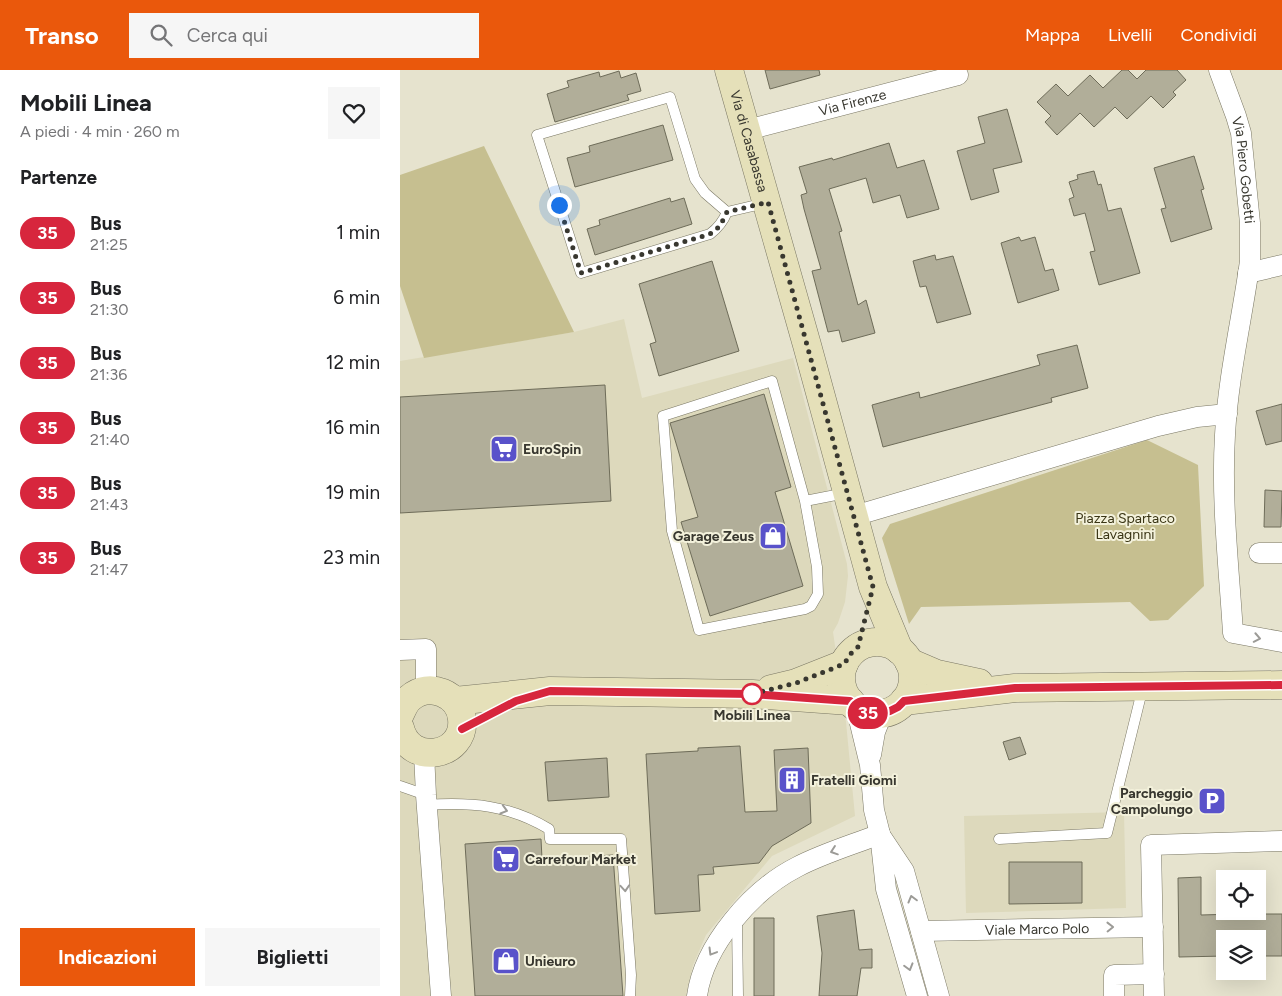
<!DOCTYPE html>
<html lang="it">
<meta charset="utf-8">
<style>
:root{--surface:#fff;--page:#f6f6f6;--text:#202124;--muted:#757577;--accent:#ea580c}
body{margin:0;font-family:Figtree,sans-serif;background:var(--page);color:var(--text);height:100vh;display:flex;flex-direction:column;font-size:19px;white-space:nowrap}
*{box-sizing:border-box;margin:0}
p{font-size:16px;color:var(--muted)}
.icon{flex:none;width:28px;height:28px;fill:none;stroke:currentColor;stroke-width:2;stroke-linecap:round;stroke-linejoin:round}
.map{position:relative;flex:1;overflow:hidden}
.drawer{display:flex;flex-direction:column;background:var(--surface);width:400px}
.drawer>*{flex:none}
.badge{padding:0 10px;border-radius:16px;font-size:18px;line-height:32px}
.tools{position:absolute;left:816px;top:800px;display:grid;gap:10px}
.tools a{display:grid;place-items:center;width:50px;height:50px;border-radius:0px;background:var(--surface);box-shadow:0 5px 20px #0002;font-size:25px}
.you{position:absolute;width:25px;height:25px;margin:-12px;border:4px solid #fff;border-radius:50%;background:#1a73e8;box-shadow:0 0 0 8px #1a73e833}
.map>.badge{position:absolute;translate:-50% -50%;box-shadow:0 0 0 2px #fff}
h2{padding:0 20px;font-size:19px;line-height:45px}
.round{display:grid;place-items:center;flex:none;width:52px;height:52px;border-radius:0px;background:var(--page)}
.head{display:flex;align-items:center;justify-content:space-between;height:85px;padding:0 20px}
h1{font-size:24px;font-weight:700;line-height:38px}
.action{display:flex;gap:10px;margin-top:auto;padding:10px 20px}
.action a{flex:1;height:58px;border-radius:0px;background:var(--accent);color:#fff;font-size:20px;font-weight:700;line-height:58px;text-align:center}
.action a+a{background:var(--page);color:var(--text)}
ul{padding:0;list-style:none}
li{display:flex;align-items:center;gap:15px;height:65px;padding:0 20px}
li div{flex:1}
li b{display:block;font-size:19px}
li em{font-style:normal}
li .badge{min-width:55px;font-weight:700;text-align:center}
header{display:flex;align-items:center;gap:30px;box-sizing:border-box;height:70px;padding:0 25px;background:var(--accent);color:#fff}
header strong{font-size:24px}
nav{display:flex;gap:28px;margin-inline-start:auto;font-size:18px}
.search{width:350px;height:45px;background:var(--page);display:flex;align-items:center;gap:12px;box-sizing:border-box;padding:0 18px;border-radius:0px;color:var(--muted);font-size:19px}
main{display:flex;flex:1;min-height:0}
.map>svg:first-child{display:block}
.built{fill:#ddd9bc}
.green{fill:#c6bf90}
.building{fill:#b1ae99;stroke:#6e6c59}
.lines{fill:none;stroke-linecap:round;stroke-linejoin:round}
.lane-casing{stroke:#7a7764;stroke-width:11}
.street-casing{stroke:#7a7764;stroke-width:21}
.secondary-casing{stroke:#7a7764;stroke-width:29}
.lane{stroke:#fff;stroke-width:10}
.street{stroke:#fff;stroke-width:20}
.secondary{stroke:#e5e0b9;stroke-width:28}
.oneway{stroke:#9c9b97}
.line-casing{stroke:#fff;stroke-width:11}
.line{stroke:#d7263d;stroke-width:8}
.walk{stroke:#38372f;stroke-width:5;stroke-dasharray:0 9}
.stop-dot{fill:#fff;stroke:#d7263d;stroke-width:2.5}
.labels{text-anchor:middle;stroke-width:4;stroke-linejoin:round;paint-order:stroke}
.street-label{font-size:14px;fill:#38372f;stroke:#f3f1db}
.poi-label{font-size:14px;font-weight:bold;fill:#38372f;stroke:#f3f1db;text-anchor:start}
.park-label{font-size:14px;fill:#3a3515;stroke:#f3f1db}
.stop-label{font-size:14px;font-weight:bold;fill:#38372f;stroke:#f3f1db}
</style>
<header>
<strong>Transo</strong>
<div class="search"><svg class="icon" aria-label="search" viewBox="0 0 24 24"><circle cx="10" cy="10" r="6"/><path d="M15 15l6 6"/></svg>Cerca qui</div>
<nav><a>Mappa</a><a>Livelli</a><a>Condividi</a></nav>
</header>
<main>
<section class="drawer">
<div class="head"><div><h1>Mobili Linea</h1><p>A piedi · 4 min · 260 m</p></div><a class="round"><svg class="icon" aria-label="heart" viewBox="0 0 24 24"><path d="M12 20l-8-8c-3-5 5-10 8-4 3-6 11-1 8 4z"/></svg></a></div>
<h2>Partenze</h2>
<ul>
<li><span class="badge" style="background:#d7263d;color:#fff">35</span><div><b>Bus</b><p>21:25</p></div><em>1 min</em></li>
<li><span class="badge" style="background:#d7263d;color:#fff">35</span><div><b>Bus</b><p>21:30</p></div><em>6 min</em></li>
<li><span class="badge" style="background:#d7263d;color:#fff">35</span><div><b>Bus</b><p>21:36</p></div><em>12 min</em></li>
<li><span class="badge" style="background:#d7263d;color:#fff">35</span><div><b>Bus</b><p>21:40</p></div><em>16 min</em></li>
<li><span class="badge" style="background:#d7263d;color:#fff">35</span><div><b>Bus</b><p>21:43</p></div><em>19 min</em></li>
<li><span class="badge" style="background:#d7263d;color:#fff">35</span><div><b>Bus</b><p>21:47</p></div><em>23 min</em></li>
</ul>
<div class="action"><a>Indicazioni</a><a>Biglietti</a></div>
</section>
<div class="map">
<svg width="882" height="926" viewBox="0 0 882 926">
<rect width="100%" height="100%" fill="#e6e3ce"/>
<path class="built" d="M224 249 242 328 393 288 447 494 448 506 445 532 438 553 433 562 446 652 455 746 372 786 306 865 293 895 286 926H0V291L174 262Z
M724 742 726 838 566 843 564 746Z"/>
<path class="green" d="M84 76 174 262 24 288 0 216V105Z
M747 370 798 395 804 516 768 550 750 551 730 532 521 537 509 554 482 468 490 454Z"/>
<path class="building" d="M365 0H419L420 5 370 19Z
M722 0H728L737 9 746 0H777L786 10 773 22 776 25 763 38 751 26 727 49 715 37 694 57 680 43 657 65 645 52 651 46 637 32 656 14 668 26 690 5 703 18Z
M219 1 221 8 236 3 241 21 227 25 229 30 155 52 147 24 169 17 167 11 199 2 200 7Z
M607 39 622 92 593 99 599 122 571 130 557 81 585 73 578 47Z
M263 55 273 90 175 117 167 88 190 82 189 76Z
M489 73 497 98 524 90 539 139 507 148 500 125 473 133 466 108 429 119 442 161 439 162 458 235 466 230 475 263 442 272 439 260 428 262 412 201 421 199 404 139 401 125 407 123 399 97 432 88 433 90Z
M794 86 804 119 801 120 812 159 771 172 761 139 766 138 754 98Z
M694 101 698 115 701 114 708 141 721 138 740 203 699 215 690 182 695 181 685 143 674 146 669 129 674 127 669 112 678 109 677 105Z
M270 128 271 132 284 128 292 154 195 185 187 159 200 155 199 150Z
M619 167 621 171 635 167 645 201 653 199 659 220 618 233 601 173Z
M535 185 536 190 553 186 571 244 537 253 526 216 520 217 513 191Z
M312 191 339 281 259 306 250 274 256 272 239 214Z
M677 275 688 318 651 328 652 332 483 377 472 335 519 322 520 328 640 295 637 285Z
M205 315 211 431 0 443V327Z
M364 324 391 417 375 422 403 516 310 546 281 452 298 447 270 353Z
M882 334V371L866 375 856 341Z
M865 420 882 421 881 457H864Z
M620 667 626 684 609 690 603 672Z
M340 676 345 742 377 741 374 680 408 678 411 753 372 776 359 793 313 797 314 804 298 805 300 841 255 844 246 684 298 681V678Z
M207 688 209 727 148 731 145 692Z
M141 769 142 789 213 785 223 926H75L65 774Z
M609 792H682V833L609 834Z
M801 807V845L836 844V841H858V809H836V807H861V844H882V886H858V869H825V886L779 887 778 808Z
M454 840 459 880 472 879V898H461L457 926H419L422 883 417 846Z
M354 848H374V926H354Z"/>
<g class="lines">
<defs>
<path id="lane" d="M270 27 295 109 305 123 327 142C323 152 318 158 310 164L181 203 137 65Z
M327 142 365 133
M372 311 405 431 417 497 418 524 411 536 405 539 299 560 272 461 263 346Z
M405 431 446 423
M0 716 26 725
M26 735C72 732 109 735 149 759L150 769H221L231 905 230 926
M599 769 707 763 743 617
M337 850 338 926"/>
<g id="street">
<path id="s1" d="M819 0 836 46 841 63 850 153V191C842 249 828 307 825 365 821 431 829 498 833 563L882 572"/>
<path id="s2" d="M347 60 558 5"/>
<path d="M848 203 882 195"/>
<path d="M454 446 758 356 797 347 827 344"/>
<path d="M859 483H882"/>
<path d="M0 580 26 579V620"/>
<path d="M456 637 470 695 474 740 480 764 486 819 517 926"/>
<path d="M24 683 26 725 41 926"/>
<path d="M471 685 475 662 482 644"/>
<path d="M482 768 504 801 539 926"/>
<path id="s3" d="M521 861 753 857"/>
<path d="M297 926C304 875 352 820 397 797 424 783 452 775 480 764"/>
<path d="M714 926V905L754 904"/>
<path d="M754 926 751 775 882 771"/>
</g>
<g id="secondary">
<path id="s4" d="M329 0 407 275 473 517 499 580"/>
<circle cx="477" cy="608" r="36"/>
<path d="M509 592 537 604 579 613"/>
<path d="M371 619 396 613 444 594"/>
<path d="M55 631 150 621 352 624 450 631"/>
<path d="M504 631 615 618 882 615"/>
<path d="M0 644C3 638 5 632 10 628 29 611 60 624 62 649 66 687 9 697 0 658"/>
</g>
</defs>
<use href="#lane" class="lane-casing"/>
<use href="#street" class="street-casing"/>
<use href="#secondary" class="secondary-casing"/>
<use href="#lane" class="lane"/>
<use href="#street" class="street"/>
<use href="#secondary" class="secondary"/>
</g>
<defs><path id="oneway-chevron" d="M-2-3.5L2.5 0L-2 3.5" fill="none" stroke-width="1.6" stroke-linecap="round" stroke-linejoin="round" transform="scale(1.25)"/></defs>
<g class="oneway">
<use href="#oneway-chevron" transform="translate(857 568) rotate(11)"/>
<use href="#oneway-chevron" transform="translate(104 740) rotate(16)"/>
<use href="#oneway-chevron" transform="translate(434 781) rotate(161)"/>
<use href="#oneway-chevron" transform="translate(225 818) rotate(86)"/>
<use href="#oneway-chevron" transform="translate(512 829) rotate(-105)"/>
<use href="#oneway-chevron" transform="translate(710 857) rotate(-1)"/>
<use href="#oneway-chevron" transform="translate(312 882) rotate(121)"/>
<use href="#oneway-chevron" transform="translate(509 897) rotate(74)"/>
</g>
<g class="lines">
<defs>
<path id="line" d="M62 659 116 631 150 621 352 624 435 630 450 631 464 642 472 644 490 641 498 637 504 631 615 618 882 615"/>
</defs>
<use href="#line" class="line-casing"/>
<use href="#line" class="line"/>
<path class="walk" d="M159 135 181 203 310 164 320 156 327 142 368 132 473 517 458 577 452 582 444 594 396 613 352 624"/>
</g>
<defs>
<symbol id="supermarket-square" viewBox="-11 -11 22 22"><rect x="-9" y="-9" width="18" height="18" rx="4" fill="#5952ca" stroke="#f3f1db"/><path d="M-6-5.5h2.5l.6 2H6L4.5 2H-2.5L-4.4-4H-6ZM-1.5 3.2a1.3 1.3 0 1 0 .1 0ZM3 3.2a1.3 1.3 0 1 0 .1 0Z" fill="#fff"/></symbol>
<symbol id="shop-square" viewBox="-11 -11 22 22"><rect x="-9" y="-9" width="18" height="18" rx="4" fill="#5952ca" stroke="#f3f1db"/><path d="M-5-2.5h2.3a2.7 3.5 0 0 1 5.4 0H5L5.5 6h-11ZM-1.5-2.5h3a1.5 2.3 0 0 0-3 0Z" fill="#fff"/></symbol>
<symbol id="building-square" viewBox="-11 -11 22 22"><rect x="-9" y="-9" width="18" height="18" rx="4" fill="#5952ca" stroke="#f3f1db"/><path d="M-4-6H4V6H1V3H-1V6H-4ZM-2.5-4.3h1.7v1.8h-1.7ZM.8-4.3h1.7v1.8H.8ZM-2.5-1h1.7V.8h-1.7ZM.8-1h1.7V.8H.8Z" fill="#fff"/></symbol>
<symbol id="parking-square" viewBox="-11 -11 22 22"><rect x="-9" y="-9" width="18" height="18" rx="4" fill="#5952ca" stroke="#f3f1db"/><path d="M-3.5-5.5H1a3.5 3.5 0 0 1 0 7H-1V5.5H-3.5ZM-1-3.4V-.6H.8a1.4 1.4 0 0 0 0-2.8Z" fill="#fff"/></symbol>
</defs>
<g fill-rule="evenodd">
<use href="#supermarket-square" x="88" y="363" width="32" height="32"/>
<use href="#shop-square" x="357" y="450" width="32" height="32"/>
<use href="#building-square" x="376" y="694" width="32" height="32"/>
<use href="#parking-square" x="796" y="715" width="32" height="32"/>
<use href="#supermarket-square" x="90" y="773" width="32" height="32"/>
<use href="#shop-square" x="90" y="875" width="32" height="32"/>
</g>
<circle class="stop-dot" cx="352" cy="624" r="10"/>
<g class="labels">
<g class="street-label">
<text dy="5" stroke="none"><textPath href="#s2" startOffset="109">Via Firenze</textPath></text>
<text dy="5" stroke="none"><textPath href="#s4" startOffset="74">Via di Casabassa</textPath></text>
<text dy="5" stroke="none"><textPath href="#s1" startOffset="104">Via Piero Gobetti</textPath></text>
<text dy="5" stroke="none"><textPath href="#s3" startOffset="116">Viale Marco Polo</textPath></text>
</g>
<g class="poi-label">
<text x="123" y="384">EuroSpin</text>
<text x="354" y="471" text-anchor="end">Garage Zeus</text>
<text x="411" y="715">Fratelli Giomi</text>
<text x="793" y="728" text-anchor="end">Parcheggio<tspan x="793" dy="16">Campolungo</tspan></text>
<text x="125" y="794">Carrefour Market</text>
<text x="125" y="896">Unieuro</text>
</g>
<g class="park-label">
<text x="725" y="453">Piazza Spartaco<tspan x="725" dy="16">Lavagnini</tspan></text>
</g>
<g class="stop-label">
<text x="352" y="650">Mobili Linea</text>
</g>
</g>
</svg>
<div class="tools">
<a><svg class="icon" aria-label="locate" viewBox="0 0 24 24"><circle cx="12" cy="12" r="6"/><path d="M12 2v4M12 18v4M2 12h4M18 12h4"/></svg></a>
<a><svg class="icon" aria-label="layers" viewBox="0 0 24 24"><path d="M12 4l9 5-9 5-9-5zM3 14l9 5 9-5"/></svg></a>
</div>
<div class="you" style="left:159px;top:135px"></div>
<b class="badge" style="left:468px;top:643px;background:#d7263d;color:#fff">35</b>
</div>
</main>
